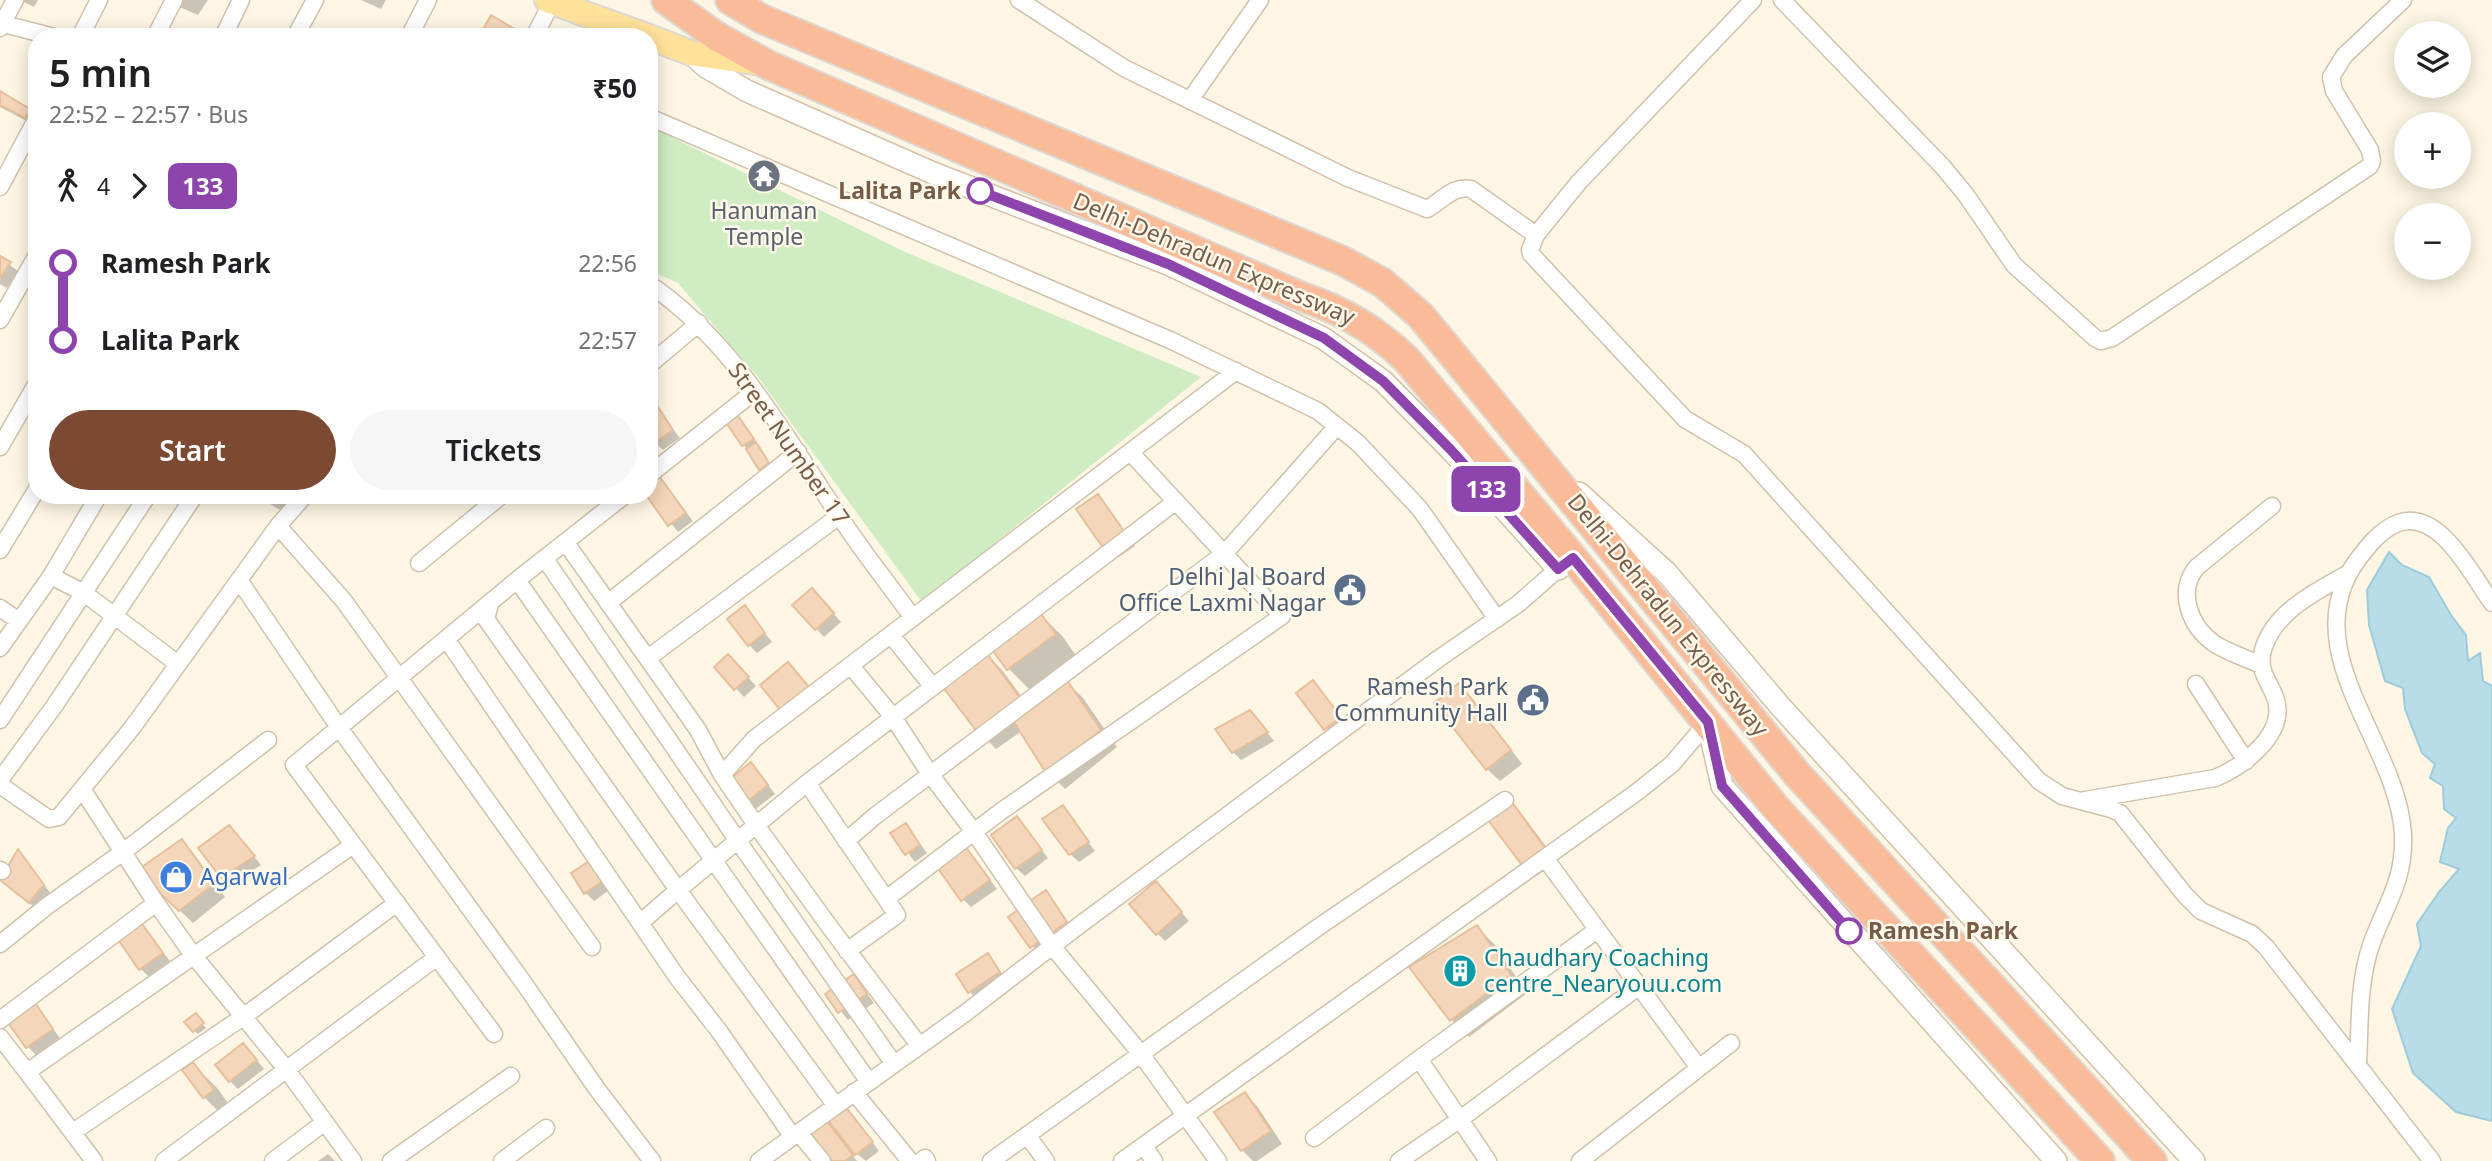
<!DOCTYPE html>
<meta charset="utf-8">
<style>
:root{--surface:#fff;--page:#f6f6f6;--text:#202124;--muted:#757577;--accent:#7c4932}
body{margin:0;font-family:"Noto Sans",sans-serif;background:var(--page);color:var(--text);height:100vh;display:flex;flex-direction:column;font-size:26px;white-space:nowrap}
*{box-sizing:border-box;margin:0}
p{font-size:23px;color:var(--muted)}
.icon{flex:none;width:38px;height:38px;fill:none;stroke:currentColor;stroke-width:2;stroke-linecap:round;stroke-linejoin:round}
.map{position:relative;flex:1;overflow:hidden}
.details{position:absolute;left:28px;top:28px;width:630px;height:476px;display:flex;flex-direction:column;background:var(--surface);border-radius:28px;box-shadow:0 4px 18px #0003}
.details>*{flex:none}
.badge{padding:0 14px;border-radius:10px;font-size:24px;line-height:46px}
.controls{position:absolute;left:2394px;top:21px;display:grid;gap:14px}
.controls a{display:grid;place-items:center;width:77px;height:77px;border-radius:50%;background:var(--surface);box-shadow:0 4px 18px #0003;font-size:35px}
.map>.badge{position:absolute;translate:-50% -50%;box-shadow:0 0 0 4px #fff}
.legs{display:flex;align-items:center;gap:10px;height:77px;padding:0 21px;font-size:23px}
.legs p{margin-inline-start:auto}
.headline{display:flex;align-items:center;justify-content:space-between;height:119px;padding:0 21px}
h1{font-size:38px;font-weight:600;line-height:52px}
.primary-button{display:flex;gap:14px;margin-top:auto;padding:14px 21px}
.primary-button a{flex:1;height:80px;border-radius:42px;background:var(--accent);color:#fff;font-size:28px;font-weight:600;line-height:80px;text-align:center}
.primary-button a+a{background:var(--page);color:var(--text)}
ul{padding:0 21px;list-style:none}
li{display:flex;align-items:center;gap:24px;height:77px;font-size:26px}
li i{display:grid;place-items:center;width:10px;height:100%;margin:0 9px;background:currentColor}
li i::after{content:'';width:18px;height:18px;margin:-9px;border:5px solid;border-radius:50%;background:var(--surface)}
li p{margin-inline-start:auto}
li:first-child i{background:linear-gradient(#0000 50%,currentColor 0)}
li:last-child i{background:linear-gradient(currentColor 50%,#0000 0)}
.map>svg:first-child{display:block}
.green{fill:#cfecc2}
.water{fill:#b8dde8;stroke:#9ecbda;stroke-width:2}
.shadow{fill:#0003}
.building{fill:#f4d7bb;stroke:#e7bf9a;stroke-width:2}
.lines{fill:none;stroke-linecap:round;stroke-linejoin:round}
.street-casing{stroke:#d1c1ac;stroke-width:19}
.secondary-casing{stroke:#d5c1aa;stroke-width:24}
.primary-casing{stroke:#ded8d3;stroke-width:28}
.highway-casing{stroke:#ded8d3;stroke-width:32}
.street{stroke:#fff;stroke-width:16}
.secondary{stroke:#fff;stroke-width:21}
.primary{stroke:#ffe29a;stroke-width:24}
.highway{stroke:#fabb99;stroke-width:28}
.line-1-casing{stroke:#fff;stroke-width:16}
.line-1{stroke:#8e44ad;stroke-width:10}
.stop-1-dot{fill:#fff;stroke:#8e44ad;stroke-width:3.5}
.labels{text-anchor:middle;stroke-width:5;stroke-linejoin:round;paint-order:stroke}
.stop-label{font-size:23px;font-weight:bold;fill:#775d48;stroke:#fff9ec;text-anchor:end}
.worship-label{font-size:23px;fill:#5b616d;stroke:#fff9ec}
.street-label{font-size:23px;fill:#775d48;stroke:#fff9ec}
.service-label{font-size:23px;fill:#4e5e75;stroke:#fff9ec;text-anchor:end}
.shop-label{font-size:23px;fill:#366cbe;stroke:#fff9ec;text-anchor:start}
.culture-label{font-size:23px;fill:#0d838f;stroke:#fff9ec;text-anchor:start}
</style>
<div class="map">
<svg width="2492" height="1161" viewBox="0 0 2492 1161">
<rect width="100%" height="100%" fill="#fdf6e4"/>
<path class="green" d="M649 126 903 251 1201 377 922 602 757 376 678 283 649 270Z"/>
<path class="water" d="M2389 552 2402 565 2429 577 2451 615 2466 635 2468 661 2480 653 2483 681 2492 686V1121L2456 1112 2413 1073 2392 1009 2421 946 2417 924 2439 892 2459 869 2440 862 2448 828 2456 818 2444 809 2443 786 2430 778 2435 764 2422 753 2405 709 2403 688 2385 681 2369 625 2367 590Z"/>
<path class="shadow" d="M20 0H38L34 7Z
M163 0H208L198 15Z
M361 0H386L381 9Z
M0 93 29 110 37 117 34 125 0 107Z
M0 258 18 271 7 288 0 284Z
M658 410 680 438 663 450 655 442Z
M736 415 760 447 772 467 764 472 727 422Z
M664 484 693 521 678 532 649 495Z
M256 495H293L283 512Z
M1098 496 1135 546 1116 559 1108 551Z
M820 598 841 622 824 637 795 605Z
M745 608 772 642 757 653 749 645Z
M1038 612 1063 637 1079 660 1034 694 1009 669 993 647Z
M985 653 1002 670 1030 708 1066 681 1083 698 1117 747 1065 789 1048 772 1022 731 996 749 979 732Z
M736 664 756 686 744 697 716 667Z
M1459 686 1472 698 1522 764 1500 781 1487 769Z
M1321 691 1348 726 1334 737 1299 693Z
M1258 721 1274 741 1241 760 1233 752Z
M759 773 775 794 753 811 745 803Z
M1512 804 1524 817 1557 861 1535 877 1523 864Z
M1062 807 1095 851 1079 862 1070 854Z
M1017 818 1048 858 1025 876 1016 868Z
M906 825 927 853 915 862 893 833Z
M237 835 261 865 230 885 222 877Z
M181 841 194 854 225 897 193 923 139 871Z
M965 848 997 889 971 907 963 899Z
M26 860 51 894 38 910 10 887Z
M591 862 611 889 594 901 585 892Z
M1046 892 1074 931 1061 940 1032 902Z
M1164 892 1189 921 1165 941 1157 933Z
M1010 917 1051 947 1040 955Z
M140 924 170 961 149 977 141 969Z
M1477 927 1494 944 1527 993 1469 1037 1452 1020 1412 967Z
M988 955 1007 981 978 1000 970 992Z
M854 976 874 1003 848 1020 827 994Z
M33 1003 60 1038 36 1055 28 1047Z
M195 1016 206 1028 198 1034 187 1023Z
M251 1053 264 1069 238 1089 230 1081Z
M193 1064 218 1089 237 1116 229 1122 204 1097Z
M1245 1094 1257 1106 1282 1144 1257 1161H1253L1242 1150Z
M853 1116 879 1151 866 1161 857 1154 830 1119Z
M834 1131 857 1161H834Z
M328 1154 335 1161H318Z"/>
<path class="building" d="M491 15 521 33 519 37H479Z
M0 91 30 109 25 118 0 105Z
M0 256 11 262 0 278Z
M658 407 673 430 654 443 649 436V413Z
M736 413 754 439 742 446 725 421Z
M756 442 769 463 759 470 746 449Z
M657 473 686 513 668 526 646 495H649V479Z
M1098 494 1128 537 1106 552 1076 509Z
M812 588 834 613 815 630 792 605Z
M745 605 765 633 748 646 727 619Z
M1038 610 1056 634 1007 670 990 647Z
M985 651 1023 702 978 733 939 682Z
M728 654 749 677 734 690 714 667Z
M788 662 809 687 781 711 760 685Z
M1066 679 1101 730 1046 773 1012 719Z
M1313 680 1341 717 1324 730 1296 693Z
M1459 683 1511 750 1486 770 1434 703Z
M1250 710 1268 732 1232 753 1215 729Z
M751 762 768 785 744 804 729 780Z
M1512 802 1545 848 1522 865 1488 820Z
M1063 805 1089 842 1069 855 1042 819Z
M1017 816 1042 850 1015 869 991 835Z
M906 823 920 845 905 855 890 833Z
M229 825 255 856 221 878 198 848Z
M182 839 214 884 179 911 136 871Z
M965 846 990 880 961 901 937 867Z
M18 849 44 885 29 903 0 880Z
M591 860 604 880 584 894 571 873Z
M1156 881 1182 912 1156 935 1129 904Z
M1046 890 1067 922 1051 933 1030 901Z
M1022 907 1044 938 1030 948 1008 917Z
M140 921 163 953 139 970 117 938Z
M1477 925 1511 975 1450 1021 1409 967Z
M988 953 1000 972 968 993 956 974Z
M854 974 867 994 838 1013 825 994Z
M33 1000 53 1029 26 1048 6 1020Z
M196 1013 204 1023 193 1032 184 1022Z
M243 1043 257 1060 229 1082 215 1065Z
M193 1062 214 1090 203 1098 182 1070Z
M1245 1092 1271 1131 1241 1151 1214 1112Z
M845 1106 873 1142 855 1155 827 1119Z
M826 1120 853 1155 845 1161H832L810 1133Z"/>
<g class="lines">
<defs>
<path id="street" d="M1019 0 1124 68 1348 178 1427 209C1442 201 1453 185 1471 189L1536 235
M1753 0 1579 182 1536 235 1530 250 1531 254 1685 419 1744 454 2039 781 2062 796 2111 809 2120 813 2185 895 2201 911 2252 934 2266 947 2432 1161
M1782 0 1943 167 1966 195 2014 265 2095 338 2101 341 2112 338 2370 166 2372 161 2370 150 2334 91 2331 77 2344 56 2403 0
M0 23 54 37
M0 28 15 0
M80 37 99 0
M155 37 174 0
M223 37 241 0
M295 37 315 0
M409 37 428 0
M534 37 552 2
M1190 100 1260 0
M649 117 1170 340 1318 411 1358 443 1420 509 1497 619
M0 187 37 118
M649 284C732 340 783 433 838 514 861 550 888 583 913 618
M0 320 37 255
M649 365 699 323
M0 447 37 383
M649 475 755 391
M278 526 344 601 592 947
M566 543 698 730 722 775 756 825 829 926 919 1045
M0 550 37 489
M545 559 738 841 894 1064
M419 563 502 495
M51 576 84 593 178 664
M239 580 340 729 523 982 597 1089 652 1161
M517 580 869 1082
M608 603 798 452
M490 604 486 619 678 890 807 783 1175 502
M0 608 19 621
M891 635 933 687
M447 640 677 977 719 1031 793 1137
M0 648 51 576 99 495
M648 658 839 516
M2261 665C2246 658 2229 653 2215 644 2190 627 2176 591 2197 567L2272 506
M851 666 893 717 930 774 974 832 1052 946 1141 1054 1218 1161
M2196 684 2246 761
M0 720 148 495
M722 775 754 739 1236 371
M0 780 55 705 195 495
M807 783 897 915 847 951
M0 785 49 819 59 817 132 728 278 526 305 495
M82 789 156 903 193 955 287 1070 353 1161
M2085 800 2215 778C2242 767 2286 735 2276 700 2270 681 2257 672 2263 650 2274 611 2317 591 2349 573
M846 841 875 816 1225 553 1337 426
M1545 858 1699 1068
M0 870 2 871
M886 899 1000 812 1282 616 1130 452
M640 923 678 890 836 1106
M0 944 47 906 123 852 268 740
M0 1020 156 903
M494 1034 294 765 517 580 625 495
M0 1037 27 1072 353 845
M1419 1059 1488 1161
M2358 1066C2360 1026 2358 983 2371 945 2386 903 2405 881 2403 834 2398 743 2294 652 2356 562 2367 547 2380 530 2398 523 2439 508 2472 575 2492 603
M27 1072 94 1161
M854 1092 910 1161
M73 1132 243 1017 397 903
M799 1133 822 1161
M1027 1135 1046 1161
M1314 1138 1419 1059 1597 930
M1144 1146 1154 1161
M164 1161 437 957
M273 1161 325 1122
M391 1161 511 1076
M502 1161 546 1128
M759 1161 964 1014 1081 924 1438 659 1518 604 1558 569
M921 1161 925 1158 927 1161
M991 1161 1317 928 1505 800
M1122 1161 1637 792 1672 764 1708 722
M1399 1161 1459 1120 1638 987
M1580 1161 1731 1043"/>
<path id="secondary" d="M691 53 706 67 747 91 933 173 1168 264 1323 338 1383 381 1451 450 1558 569 1573 558
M1579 493 1667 573 1780 706 2194 1161
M1709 728 1722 786 2056 1161"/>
<path id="primary" d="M547 0 649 37
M649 37 691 53 761 63"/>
<path id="highway" d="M666 0 716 36 768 65 1302 297C1343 310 1376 330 1407 360L1573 558 1776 808 2100 1161
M730 0 762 19 1343 261 1383 283 1421 316 1797 774 2152 1161"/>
</defs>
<use href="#street" class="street-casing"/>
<use href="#secondary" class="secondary-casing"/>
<use href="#primary" class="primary-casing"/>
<use href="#highway" class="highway-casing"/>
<use href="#street" class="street"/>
<use href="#secondary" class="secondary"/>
<use href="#primary" class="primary"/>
<use href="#highway" class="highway"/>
</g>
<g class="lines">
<defs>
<path id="line-1" d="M980 191 1168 264 1324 338 1383 381 1451 450 1558 569 1573 558 1708 722 1722 786 1849 931"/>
</defs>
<use href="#line-1" class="line-1-casing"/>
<use href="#line-1" class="line-1"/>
</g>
<defs>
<symbol id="temple-disc" viewBox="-11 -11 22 22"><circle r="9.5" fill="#6b7280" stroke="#fff9ec"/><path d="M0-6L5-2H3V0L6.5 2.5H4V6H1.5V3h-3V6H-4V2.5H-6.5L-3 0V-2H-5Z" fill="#fff"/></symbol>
<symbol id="civic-disc" viewBox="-11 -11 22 22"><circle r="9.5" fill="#5c6f8a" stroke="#fff9ec"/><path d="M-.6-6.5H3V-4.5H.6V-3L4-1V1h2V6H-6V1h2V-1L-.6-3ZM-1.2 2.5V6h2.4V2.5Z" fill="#fff"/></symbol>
<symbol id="shop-disc" viewBox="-11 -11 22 22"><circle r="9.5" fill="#3f7fe0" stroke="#fff9ec"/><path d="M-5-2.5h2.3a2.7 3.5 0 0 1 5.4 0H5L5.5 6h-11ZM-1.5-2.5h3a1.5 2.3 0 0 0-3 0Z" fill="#fff"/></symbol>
<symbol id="building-disc" viewBox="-11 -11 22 22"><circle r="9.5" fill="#0f9aa8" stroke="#fff9ec"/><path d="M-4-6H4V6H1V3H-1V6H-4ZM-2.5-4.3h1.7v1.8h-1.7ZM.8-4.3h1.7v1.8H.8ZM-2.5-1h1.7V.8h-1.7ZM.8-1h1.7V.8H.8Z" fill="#fff"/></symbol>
</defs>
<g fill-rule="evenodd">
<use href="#temple-disc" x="745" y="157" width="38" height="38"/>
<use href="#civic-disc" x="1331" y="571" width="38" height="38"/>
<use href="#civic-disc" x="1514" y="681" width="38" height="38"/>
<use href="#shop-disc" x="157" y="858" width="38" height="38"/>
<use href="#building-disc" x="1441" y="952" width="38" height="38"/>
</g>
<g class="stop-1-dot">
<circle cx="980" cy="191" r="12"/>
<circle cx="1849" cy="931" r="12"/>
</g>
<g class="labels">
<g class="stop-label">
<text x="961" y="199">Lalita Park</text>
<text x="1868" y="939" text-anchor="start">Ramesh Park</text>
</g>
<g class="worship-label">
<text x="764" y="219">Hanuman<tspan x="764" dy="26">Temple</tspan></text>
</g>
<g class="street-label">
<text transform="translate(1214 259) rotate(23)" y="8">Delhi-Dehradun Expressway</text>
<text transform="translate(789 444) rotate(55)" y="8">Street Number 17</text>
<text transform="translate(1668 615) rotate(51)" y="8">Delhi-Dehradun Expressway</text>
</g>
<g class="service-label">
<text x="1326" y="585">Delhi Jal Board<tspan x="1326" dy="26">Office Laxmi Nagar</tspan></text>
<text x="1508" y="695">Ramesh Park<tspan x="1508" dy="26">Community Hall</tspan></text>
</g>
<g class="shop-label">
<text x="200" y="885">Agarwal</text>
</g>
<g class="culture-label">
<text x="1484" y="966">Chaudhary Coaching<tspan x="1484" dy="26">centre_Nearyouu.com</tspan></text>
</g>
</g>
</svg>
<div class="controls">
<a><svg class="icon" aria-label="layers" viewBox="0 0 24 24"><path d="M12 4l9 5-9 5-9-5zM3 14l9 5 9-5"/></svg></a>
<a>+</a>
<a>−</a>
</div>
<b class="badge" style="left:1486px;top:489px;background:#8e44ad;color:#fff">133</b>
<section class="details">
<div class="headline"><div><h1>5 min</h1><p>22:52 – 22:57 · Bus</p></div><b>₹50</b></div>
<div class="legs"><svg class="icon" aria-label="walk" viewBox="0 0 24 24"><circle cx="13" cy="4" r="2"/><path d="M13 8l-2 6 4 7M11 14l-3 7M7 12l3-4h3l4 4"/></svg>4<svg class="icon" aria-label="forward" viewBox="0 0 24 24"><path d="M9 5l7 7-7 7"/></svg><b class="badge" style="background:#8e44ad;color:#fff">133</b></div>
<ul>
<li><i style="color:#8e44ad"></i><b>Ramesh Park</b><p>22:56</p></li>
<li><i style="color:#8e44ad"></i><b>Lalita Park</b><p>22:57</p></li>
</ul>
<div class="primary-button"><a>Start</a><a>Tickets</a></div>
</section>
</div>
